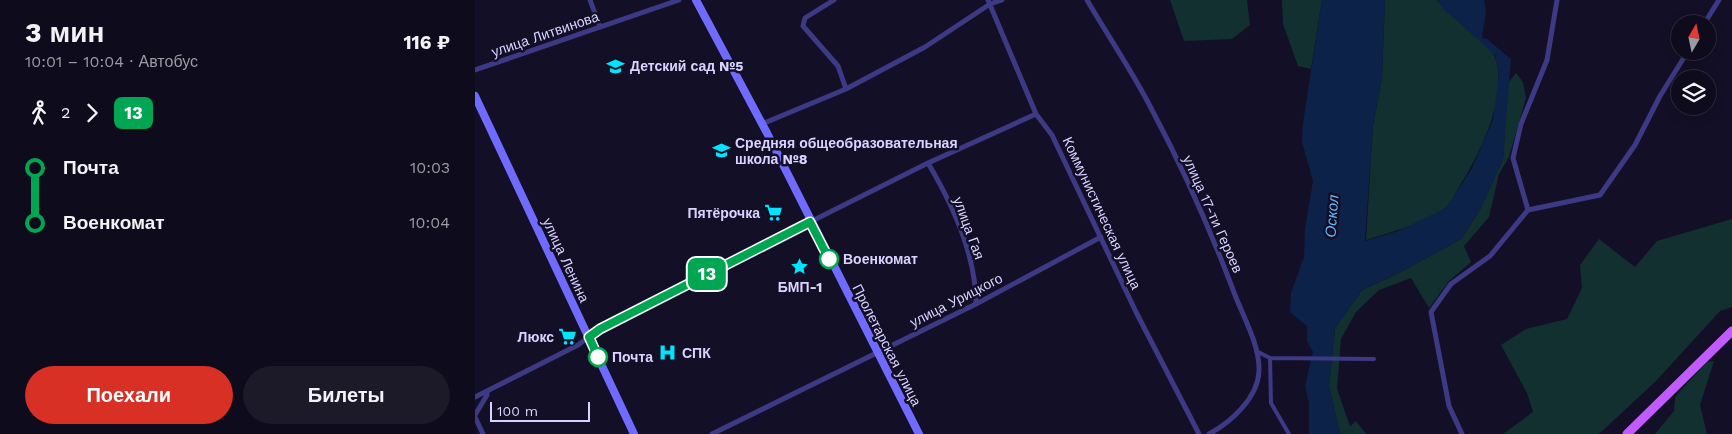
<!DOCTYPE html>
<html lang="ru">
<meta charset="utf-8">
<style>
:root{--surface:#0e0b1c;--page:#1c1929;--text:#f1f3f6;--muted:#9b9ba3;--line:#2e2b3b;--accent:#d93025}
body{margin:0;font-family:"Work Sans",sans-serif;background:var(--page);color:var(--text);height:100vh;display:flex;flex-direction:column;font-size:19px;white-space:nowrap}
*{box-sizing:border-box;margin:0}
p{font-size:16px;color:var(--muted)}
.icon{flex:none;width:28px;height:28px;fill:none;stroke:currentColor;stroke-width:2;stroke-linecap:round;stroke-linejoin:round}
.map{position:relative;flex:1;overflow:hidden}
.details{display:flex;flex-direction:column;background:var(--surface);width:475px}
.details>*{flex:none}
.badge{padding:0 10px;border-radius:8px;font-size:18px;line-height:32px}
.needle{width:32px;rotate:9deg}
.fabs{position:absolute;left:1196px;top:15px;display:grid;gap:10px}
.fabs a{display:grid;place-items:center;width:45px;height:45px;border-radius:50%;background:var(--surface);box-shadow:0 2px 12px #0003,0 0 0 1px var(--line);font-size:25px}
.scale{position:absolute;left:15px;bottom:12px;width:100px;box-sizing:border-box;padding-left:5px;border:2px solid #d9d4ff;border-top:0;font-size:14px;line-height:18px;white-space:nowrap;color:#d9d4ff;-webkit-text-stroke:4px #130f26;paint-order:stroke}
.map>.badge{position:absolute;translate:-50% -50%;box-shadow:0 0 0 2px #fff}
.legs{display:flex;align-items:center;gap:8px;height:55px;padding:0 25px;font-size:16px}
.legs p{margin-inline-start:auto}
.head{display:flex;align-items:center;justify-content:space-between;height:85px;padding:0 25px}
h1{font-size:28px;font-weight:700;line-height:38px}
.button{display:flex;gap:10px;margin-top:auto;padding:10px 25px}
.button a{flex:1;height:58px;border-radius:30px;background:var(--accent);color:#fff;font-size:20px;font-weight:700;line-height:58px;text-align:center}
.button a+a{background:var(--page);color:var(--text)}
ul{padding:0 25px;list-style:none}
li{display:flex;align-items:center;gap:18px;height:55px;font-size:19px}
li i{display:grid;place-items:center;width:8px;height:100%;margin:0 6px;background:currentColor}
li i::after{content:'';width:12px;height:12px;margin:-6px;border:4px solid;border-radius:50%;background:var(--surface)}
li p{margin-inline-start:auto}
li:first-child i{background:linear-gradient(#0000 50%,currentColor 0)}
li:last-child i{background:linear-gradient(currentColor 50%,#0000 0)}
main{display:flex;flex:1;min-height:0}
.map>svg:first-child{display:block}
.green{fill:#12302f}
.water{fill:#0c2248}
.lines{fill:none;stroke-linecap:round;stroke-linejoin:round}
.pedestrian{stroke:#3d3a85;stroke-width:4}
.minor{stroke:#3d3a85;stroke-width:5}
.tertiary{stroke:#3d3a85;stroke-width:6}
.secondary{stroke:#6f6bff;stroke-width:8}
.primary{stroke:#c25bff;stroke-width:9}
.line-1-casing{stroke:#fff;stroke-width:11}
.line-1{stroke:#00a651;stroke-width:8}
.stop-1-dot{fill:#fff;stroke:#00a651;stroke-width:2.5}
.labels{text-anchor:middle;stroke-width:5;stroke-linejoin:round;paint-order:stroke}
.street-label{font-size:14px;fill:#d9d4ff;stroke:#130f26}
.poi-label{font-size:14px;font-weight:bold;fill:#d9d4ff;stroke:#130f26;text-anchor:start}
.stop-label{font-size:14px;font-weight:bold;fill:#d9d4ff;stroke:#130f26;text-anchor:start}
.water-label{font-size:15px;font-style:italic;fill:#62b6ff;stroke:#130f26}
</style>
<main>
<section class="details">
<div class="head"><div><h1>3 мин</h1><p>10:01 – 10:04 · Автобус</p></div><b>116 ₽</b></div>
<div class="legs"><svg class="icon" aria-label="walk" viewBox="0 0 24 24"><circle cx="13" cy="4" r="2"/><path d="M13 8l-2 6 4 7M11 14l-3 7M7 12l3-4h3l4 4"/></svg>2<svg class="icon" aria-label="forward" viewBox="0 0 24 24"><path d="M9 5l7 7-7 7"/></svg><b class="badge" style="background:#00a651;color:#fff">13</b></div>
<ul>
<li><i style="color:#00a651"></i><b>Почта</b><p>10:03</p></li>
<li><i style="color:#00a651"></i><b>Военкомат</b><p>10:04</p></li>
</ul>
<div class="button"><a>Поехали</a><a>Билеты</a></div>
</section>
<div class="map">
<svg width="1257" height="434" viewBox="0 0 1257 434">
<rect width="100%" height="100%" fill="#130f26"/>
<path class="green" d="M695 0H772L775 25 757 39 709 41Z
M807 0H847L836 69 823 66 808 24Z
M910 0H962L970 10 1014 47C1041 82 1005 155 984 187 980 193 976 205 969 209 945 224 917 232 891 240L898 125 907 78Z
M1041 73 1048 82 1051 98 1034 157 1024 174 1014 217 989 246 996 262 974 281 954 308 936 278 904 290 881 312 866 339 862 389 875 426 881 421 891 434H865L854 386 860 328 887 290 924 273 986 239 1006 208 1028 159 1033 83Z
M1257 219V307L1245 311 1181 381 1124 434H1028L1058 412 1052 393 1026 345 1051 329 1092 319 1107 288 1105 265 1124 239 1160 267 1182 241Z
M1239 361 1225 405 1232 434H1180L1199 411 1200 397 1232 362Z"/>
<path class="water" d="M847 0H910L907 78 898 125 890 241 923 231 971 208 997 168 1018 120 1024 75 1020 55 970 10 962 0H1009L1011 11 1007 38 1012 39 1036 59 1028 159 1006 208 986 239 924 273 887 290 860 328 854 386 865 434H834V403L830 386 838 352 832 341V326L815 312 816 293 829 257 830 228 838 181 827 142 828 123Z"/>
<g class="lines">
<path class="pedestrian" d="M781 351 795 358 796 403 814 434
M795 358 899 359"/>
<path class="minor" d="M115 0 125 27
M359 0 330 18 328 26 363 66 371 89
M513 0 561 114 577 135 661 312 724 434
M612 0C633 36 657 71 676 108 708 168 736 231 760 295 769 318 785 346 784 371 783 398 756 422 734 434
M1229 24 1244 0
M0 70 204 0
M287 124 371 89 450 47 515 4 527 0
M453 163C478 205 501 255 501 304
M1053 210 1038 158 1046 124 1072 60 1082 0
M335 222 453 163 561 114
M0 397 103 345 114 337
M0 415 12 395V391
M0 417 8 434
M237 434 501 304 626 237
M987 434 974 406 956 312 976 284 1015 256 1053 210 1125 195 1160 145 1185 96 1213 51"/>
<path class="tertiary" d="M114 337 138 322 335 222"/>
<path class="secondary" d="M221 0 292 133 444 434
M0 96 159 434"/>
<path class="primary" d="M1152 434 1257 331"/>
</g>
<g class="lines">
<defs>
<path id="line-1" d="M123 357 114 337 125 329 335 222 354 259"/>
</defs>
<use href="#line-1" class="line-1-casing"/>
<use href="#line-1" class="line-1"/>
</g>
<defs>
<symbol id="school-bare" viewBox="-9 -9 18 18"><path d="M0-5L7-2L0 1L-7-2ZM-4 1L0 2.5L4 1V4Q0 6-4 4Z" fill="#00e5ff" stroke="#130f26" stroke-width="2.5" paint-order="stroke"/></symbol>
<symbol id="supermarket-bare" viewBox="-9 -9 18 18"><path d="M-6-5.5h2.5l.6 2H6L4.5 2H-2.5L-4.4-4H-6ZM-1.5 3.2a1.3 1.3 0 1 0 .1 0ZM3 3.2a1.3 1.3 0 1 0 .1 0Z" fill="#00e5ff" stroke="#130f26" stroke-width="2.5" paint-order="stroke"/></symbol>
<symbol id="sight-bare" viewBox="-9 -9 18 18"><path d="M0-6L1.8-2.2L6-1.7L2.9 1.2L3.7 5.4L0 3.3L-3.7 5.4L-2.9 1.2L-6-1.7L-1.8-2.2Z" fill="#00e5ff" stroke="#130f26" stroke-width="2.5" paint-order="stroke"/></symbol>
<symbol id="hospital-bare" viewBox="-9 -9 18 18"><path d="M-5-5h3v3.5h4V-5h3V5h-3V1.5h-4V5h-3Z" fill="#00e5ff" stroke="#130f26" stroke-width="2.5" paint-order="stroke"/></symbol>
</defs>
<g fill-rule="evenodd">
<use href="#school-bare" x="128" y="54" width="25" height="25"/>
<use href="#school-bare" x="234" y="138" width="25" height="25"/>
<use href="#supermarket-bare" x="286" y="200" width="25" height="25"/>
<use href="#sight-bare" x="312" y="254" width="25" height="25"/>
<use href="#supermarket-bare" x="80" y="324" width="25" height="25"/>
<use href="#hospital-bare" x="180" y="340" width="25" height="25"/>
</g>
<g class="stop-1-dot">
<circle cx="354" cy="259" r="9"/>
<circle cx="123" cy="357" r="9"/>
</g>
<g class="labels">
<g class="street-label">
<text transform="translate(70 34) rotate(-19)" y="5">улица Литвинова</text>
<text transform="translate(627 213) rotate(65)" y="5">Коммунистическая улица</text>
<text transform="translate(738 214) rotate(66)" y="5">улица 17-ти Героев</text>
<text transform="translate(494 228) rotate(70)" y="5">улица Гая</text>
<text transform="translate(91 260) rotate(65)" y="5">улица Ленина</text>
<text transform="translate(481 300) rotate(-27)" y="5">улица Урицкого</text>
<text transform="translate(412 345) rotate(63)" y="5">Пролетарская улица</text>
</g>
<g class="poi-label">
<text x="155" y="71">Детский сад №5</text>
<text x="260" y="148">Средняя общеобразовательная<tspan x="260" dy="16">школа №8</tspan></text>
<text x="285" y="218" text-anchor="end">Пятёрочка</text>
<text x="325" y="292" text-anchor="middle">БМП-1</text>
<text x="79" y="342" text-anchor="end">Люкс</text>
<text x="207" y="358">СПК</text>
</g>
<g class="stop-label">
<text x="368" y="264">Военкомат</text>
<text x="137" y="362">Почта</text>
</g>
<g class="water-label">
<text transform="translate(857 216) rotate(-86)" y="5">Оскол</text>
</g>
</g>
</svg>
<div class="fabs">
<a><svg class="needle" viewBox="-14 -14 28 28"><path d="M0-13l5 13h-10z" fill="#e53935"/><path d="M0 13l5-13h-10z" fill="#9b9ba3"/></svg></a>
<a><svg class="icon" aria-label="layers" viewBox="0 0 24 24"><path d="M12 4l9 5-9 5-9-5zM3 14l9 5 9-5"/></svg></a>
</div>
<div class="scale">100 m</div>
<b class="badge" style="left:232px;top:274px;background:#00a651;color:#fff">13</b>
</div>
</main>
